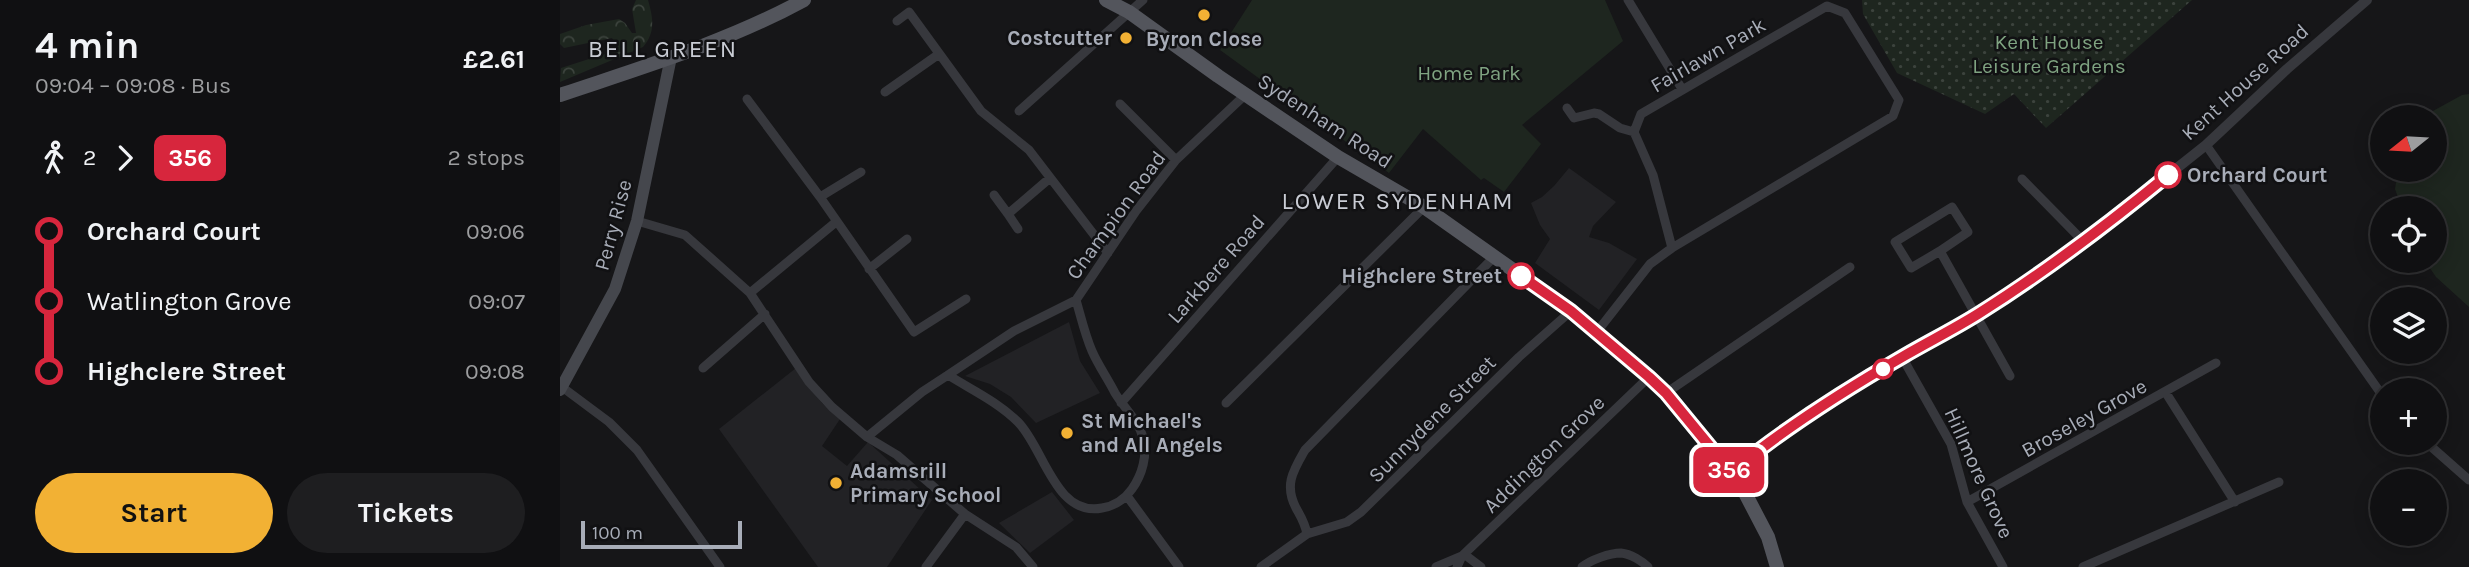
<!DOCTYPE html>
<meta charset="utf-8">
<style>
:root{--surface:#101012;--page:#1e1e20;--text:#f1f3f6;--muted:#9c9d9f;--line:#303032;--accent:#f2b134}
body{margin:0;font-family:Karla,sans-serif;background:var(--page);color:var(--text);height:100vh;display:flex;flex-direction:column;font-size:26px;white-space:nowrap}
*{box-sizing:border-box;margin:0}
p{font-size:23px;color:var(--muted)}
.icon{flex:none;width:38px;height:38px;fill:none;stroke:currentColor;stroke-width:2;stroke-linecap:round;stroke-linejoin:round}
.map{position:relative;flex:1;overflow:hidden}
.details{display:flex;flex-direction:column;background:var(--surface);width:560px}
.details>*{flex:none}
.badge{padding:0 14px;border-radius:10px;font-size:24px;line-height:46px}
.needle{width:46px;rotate:252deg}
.controls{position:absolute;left:1810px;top:105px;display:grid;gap:14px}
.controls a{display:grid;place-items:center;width:77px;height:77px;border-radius:50%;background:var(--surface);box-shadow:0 4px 18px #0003,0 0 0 2px var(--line);font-size:35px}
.scale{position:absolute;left:21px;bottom:18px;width:161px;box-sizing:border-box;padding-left:7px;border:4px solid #a8adb8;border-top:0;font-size:19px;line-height:24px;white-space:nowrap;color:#a8adb8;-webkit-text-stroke:5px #111113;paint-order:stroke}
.map>.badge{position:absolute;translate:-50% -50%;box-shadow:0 0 0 4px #fff}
.legs{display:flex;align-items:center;gap:10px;height:77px;padding:0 35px;font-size:23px}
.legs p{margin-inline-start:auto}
.summary{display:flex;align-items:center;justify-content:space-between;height:119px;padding:0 35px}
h1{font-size:38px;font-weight:700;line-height:52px}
.button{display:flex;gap:14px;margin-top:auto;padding:14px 35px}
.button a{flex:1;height:80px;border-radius:42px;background:var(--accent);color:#111;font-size:28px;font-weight:700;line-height:80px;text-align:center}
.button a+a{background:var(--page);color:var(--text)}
ul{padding:0 35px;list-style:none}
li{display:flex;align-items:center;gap:24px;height:70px;font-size:26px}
li i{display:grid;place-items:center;width:10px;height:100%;margin:0 9px;background:currentColor}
li i::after{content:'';width:18px;height:18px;margin:-9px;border:5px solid;border-radius:50%;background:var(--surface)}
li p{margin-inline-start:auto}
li:first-child i{background:linear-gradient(#0000 50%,currentColor 0)}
li:last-child i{background:linear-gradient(currentColor 50%,#0000 0)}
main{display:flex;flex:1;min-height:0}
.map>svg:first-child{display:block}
.built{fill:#222225}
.forest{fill:url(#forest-crowns)}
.park{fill:#1e261f}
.garden{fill:url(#garden-dots)}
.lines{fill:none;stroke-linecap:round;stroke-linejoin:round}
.minor{stroke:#37383d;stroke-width:9}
.tertiary{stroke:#37383d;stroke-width:10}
.secondary{stroke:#45474d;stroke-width:12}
.primary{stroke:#53555c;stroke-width:14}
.line-1-casing{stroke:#fff;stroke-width:16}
.line-1{stroke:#d7263d;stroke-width:10}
.poi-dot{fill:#f2b134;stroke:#111113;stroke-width:2.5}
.stop-1-dot{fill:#fff;stroke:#d7263d;stroke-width:3.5}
.labels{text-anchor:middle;stroke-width:5;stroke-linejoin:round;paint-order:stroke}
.poi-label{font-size:21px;font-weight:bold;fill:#a8adb8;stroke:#111113;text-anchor:start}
.park-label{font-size:21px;fill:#7fa381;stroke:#111113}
.street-label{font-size:21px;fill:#a8adb8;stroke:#111113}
.stop-label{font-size:21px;font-weight:bold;fill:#a8adb8;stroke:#111113;text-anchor:start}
.quarter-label{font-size:24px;letter-spacing:2px;fill:#c9ccd4;stroke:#111113}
</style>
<main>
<section class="details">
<div class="summary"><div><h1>4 min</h1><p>09:04 – 09:08 · Bus</p></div><b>£2.61</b></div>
<div class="legs"><svg class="icon" aria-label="walk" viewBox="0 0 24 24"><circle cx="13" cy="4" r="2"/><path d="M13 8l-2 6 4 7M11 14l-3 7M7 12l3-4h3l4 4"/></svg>2<svg class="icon" aria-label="forward" viewBox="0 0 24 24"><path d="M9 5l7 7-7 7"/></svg><b class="badge" style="background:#d7263d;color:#fff">356</b><p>2 stops</p></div>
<ul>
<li><i style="color:#d7263d"></i><b>Orchard Court</b><p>09:06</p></li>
<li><i style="color:#d7263d"></i><span>Watlington Grove</span><p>09:07</p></li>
<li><i style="color:#d7263d"></i><b>Highclere Street</b><p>09:08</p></li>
</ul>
<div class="button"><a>Start</a><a>Tickets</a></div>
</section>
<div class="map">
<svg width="1909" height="567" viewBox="0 0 1909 567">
<defs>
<pattern id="forest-crowns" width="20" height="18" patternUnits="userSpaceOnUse" patternTransform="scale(1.75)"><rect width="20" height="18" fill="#1e261f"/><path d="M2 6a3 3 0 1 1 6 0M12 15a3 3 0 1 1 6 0" fill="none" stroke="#3c433d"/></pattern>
<pattern id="garden-dots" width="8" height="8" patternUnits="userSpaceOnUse" patternTransform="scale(1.75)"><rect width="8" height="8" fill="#1e261f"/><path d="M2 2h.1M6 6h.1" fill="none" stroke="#3c433d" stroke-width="1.8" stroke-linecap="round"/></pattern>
</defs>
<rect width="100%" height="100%" fill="#161618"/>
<path class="built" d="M1009 168 1056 202 1033 226 1029 237 1049 243 1077 259 1039 310 975 263 990 239 980 225 971 203 982 197 994 186Z
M509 322 520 361 540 393 476 423 451 397 430 384 405 376Z
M236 368 262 403 280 419 262 446 287 466 308 442 372 500 327 567H258L159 429Z
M492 492 514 520 470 553 439 523Z"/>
<path class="forest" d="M76 0H88C93 18 96 32 83 47L0 82 1 68 54 51 56 44 52 38 4 48 0 44V34L26 25 59 19 65 23 72 33H76L72 9Z"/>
<path class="park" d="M692 0H1045L1063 41 962 125 981 144 944 192 924 178 921 180 863 129 829 173 660 50Z
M1909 94V307L1876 277 1865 261H1874V208H1842L1835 189 1838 170H1874V117H1862L1902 95Z"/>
<path class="garden" d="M1302 0H1632L1486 128 1454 94 1425 114 1337 73 1303 14Z"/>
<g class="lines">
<path class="minor" d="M1068 0 1122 89
M1267 6 1285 13 1339 100 1333 116 1112 248 1093 175 1074 132 1081 114Z
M337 21 349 12 421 111 469 150 548 253
M325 92 379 54
M187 99 260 197 354 332 406 299
M560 104 616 160
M1007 108 1014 118 1034 113 1039 114 1060 128 1074 132
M459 111 583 0
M1646 145 1822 395
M1462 179 1524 242
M434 195 448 214 490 178
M260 197 301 172
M448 214 458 229
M77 221 125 235 190 293 249 382 272 407 307 437 337 455 405 514 456 547 473 567
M1380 251 1351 268 1335 242 1392 207 1408 232 1380 251 1450 376
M309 269 347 239
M190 293 276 222
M1036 333 1090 264 1112 248
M1342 357 1391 444 1407 502 1443 567
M143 368 205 314
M388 375C412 390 438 402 458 422 484 448 495 517 542 508 554 506 565 499 572 489 582 475 588 455 583 438 579 421 564 408 555 393 548 379 538 365 532 351 525 335 521 317 516 300
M2 387 49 422 77 450 160 567
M1106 393 1290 267
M1606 393 1675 502
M561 403 778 157
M666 403 864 207
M307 437 362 392 388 375 454 331 516 300 576 211 616 160 685 95
M1867 443 1909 480
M567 496 619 567
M1407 502 1656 363
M747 534 787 522 801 512 959 357 1011 311
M904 554 921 567
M902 556 1089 377
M366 567 405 514
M701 567 747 534C745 523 741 517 736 508 724 485 733 471 745 450L934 257
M876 567 902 556 897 567
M1022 567C1030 560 1050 553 1061 553 1071 554 1082 561 1088 567
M1523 567 1719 482"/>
<path class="tertiary" d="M1171 472 1215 437 1287 390 1415 315 1524 242 1646 145 1727 69 1807 0"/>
<path class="secondary" d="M0 390 55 289 77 221 111 57"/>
<path class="primary" d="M546 0 569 12 658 76 778 157 864 207 1011 311 1089 377 1106 393 1184 491 1208 537 1217 567
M0 95C83 67 167 42 244 0"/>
</g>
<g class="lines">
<defs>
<path id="line-1" d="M961 276 1011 311 1089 377 1106 393 1171 472C1225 428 1283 391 1344 356 1368 342 1394 329 1418 314 1485 272 1547 225 1608 175"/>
</defs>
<use href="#line-1" class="line-1-casing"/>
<use href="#line-1" class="line-1"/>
</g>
<g class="poi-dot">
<circle cx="644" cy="15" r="7"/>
<circle cx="566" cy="38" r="7"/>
<circle cx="507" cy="433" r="7"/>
<circle cx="276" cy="483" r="7"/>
</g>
<g class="stop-1-dot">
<circle cx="1608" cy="175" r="12"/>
<circle cx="961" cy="276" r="12"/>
<circle cx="1323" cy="369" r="9"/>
</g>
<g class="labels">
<g class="poi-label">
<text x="552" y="45" text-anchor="end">Costcutter</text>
<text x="644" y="46" text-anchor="middle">Byron Close</text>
<text x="521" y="428">St Michael's<tspan x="521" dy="24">and All Angels</tspan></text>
<text x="290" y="478">Adamsrill<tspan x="290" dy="24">Primary School</tspan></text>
</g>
<g class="park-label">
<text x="1489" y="49">Kent House<tspan x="1489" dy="24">Leisure Gardens</tspan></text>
<text x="909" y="80">Home Park</text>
</g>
<g class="street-label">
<text transform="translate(1148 55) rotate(-30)" y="7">Fairlawn Park</text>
<text transform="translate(1685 82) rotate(-42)" y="7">Kent House Road</text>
<text transform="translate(765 121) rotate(33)" y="7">Sydenham Road</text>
<text transform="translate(556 215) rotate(-54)" y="7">Champion Road</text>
<text transform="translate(53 225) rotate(-75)" y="7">Perry Rise</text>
<text transform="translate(656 269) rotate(-49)" y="7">Larkbere Road</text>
<text transform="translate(1524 418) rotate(-29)" y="7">Broseley Grove</text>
<text transform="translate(872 419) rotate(-45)" y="7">Sunnydene Street</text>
<text transform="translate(984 454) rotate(-44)" y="7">Addington Grove</text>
<text transform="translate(1419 473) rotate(66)" y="7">Hillmore Grove</text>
</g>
<g class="stop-label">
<text x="1627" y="182">Orchard Court</text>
<text x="942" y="283" text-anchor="end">Highclere Street</text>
</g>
<g class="quarter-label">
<text x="103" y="57">BELL GREEN</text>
<text x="838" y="209">LOWER SYDENHAM</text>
</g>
</g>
</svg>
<div class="controls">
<a><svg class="needle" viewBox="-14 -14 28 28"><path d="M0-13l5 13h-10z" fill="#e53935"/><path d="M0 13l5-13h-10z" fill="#9c9d9f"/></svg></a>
<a><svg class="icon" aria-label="locate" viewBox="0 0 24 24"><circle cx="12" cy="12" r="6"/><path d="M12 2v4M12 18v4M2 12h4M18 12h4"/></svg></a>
<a><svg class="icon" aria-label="layers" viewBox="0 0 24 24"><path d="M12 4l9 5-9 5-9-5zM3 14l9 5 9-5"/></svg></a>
<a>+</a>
<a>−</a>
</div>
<div class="scale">100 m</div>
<b class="badge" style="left:1169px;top:470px;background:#d7263d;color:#fff">356</b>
</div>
</main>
